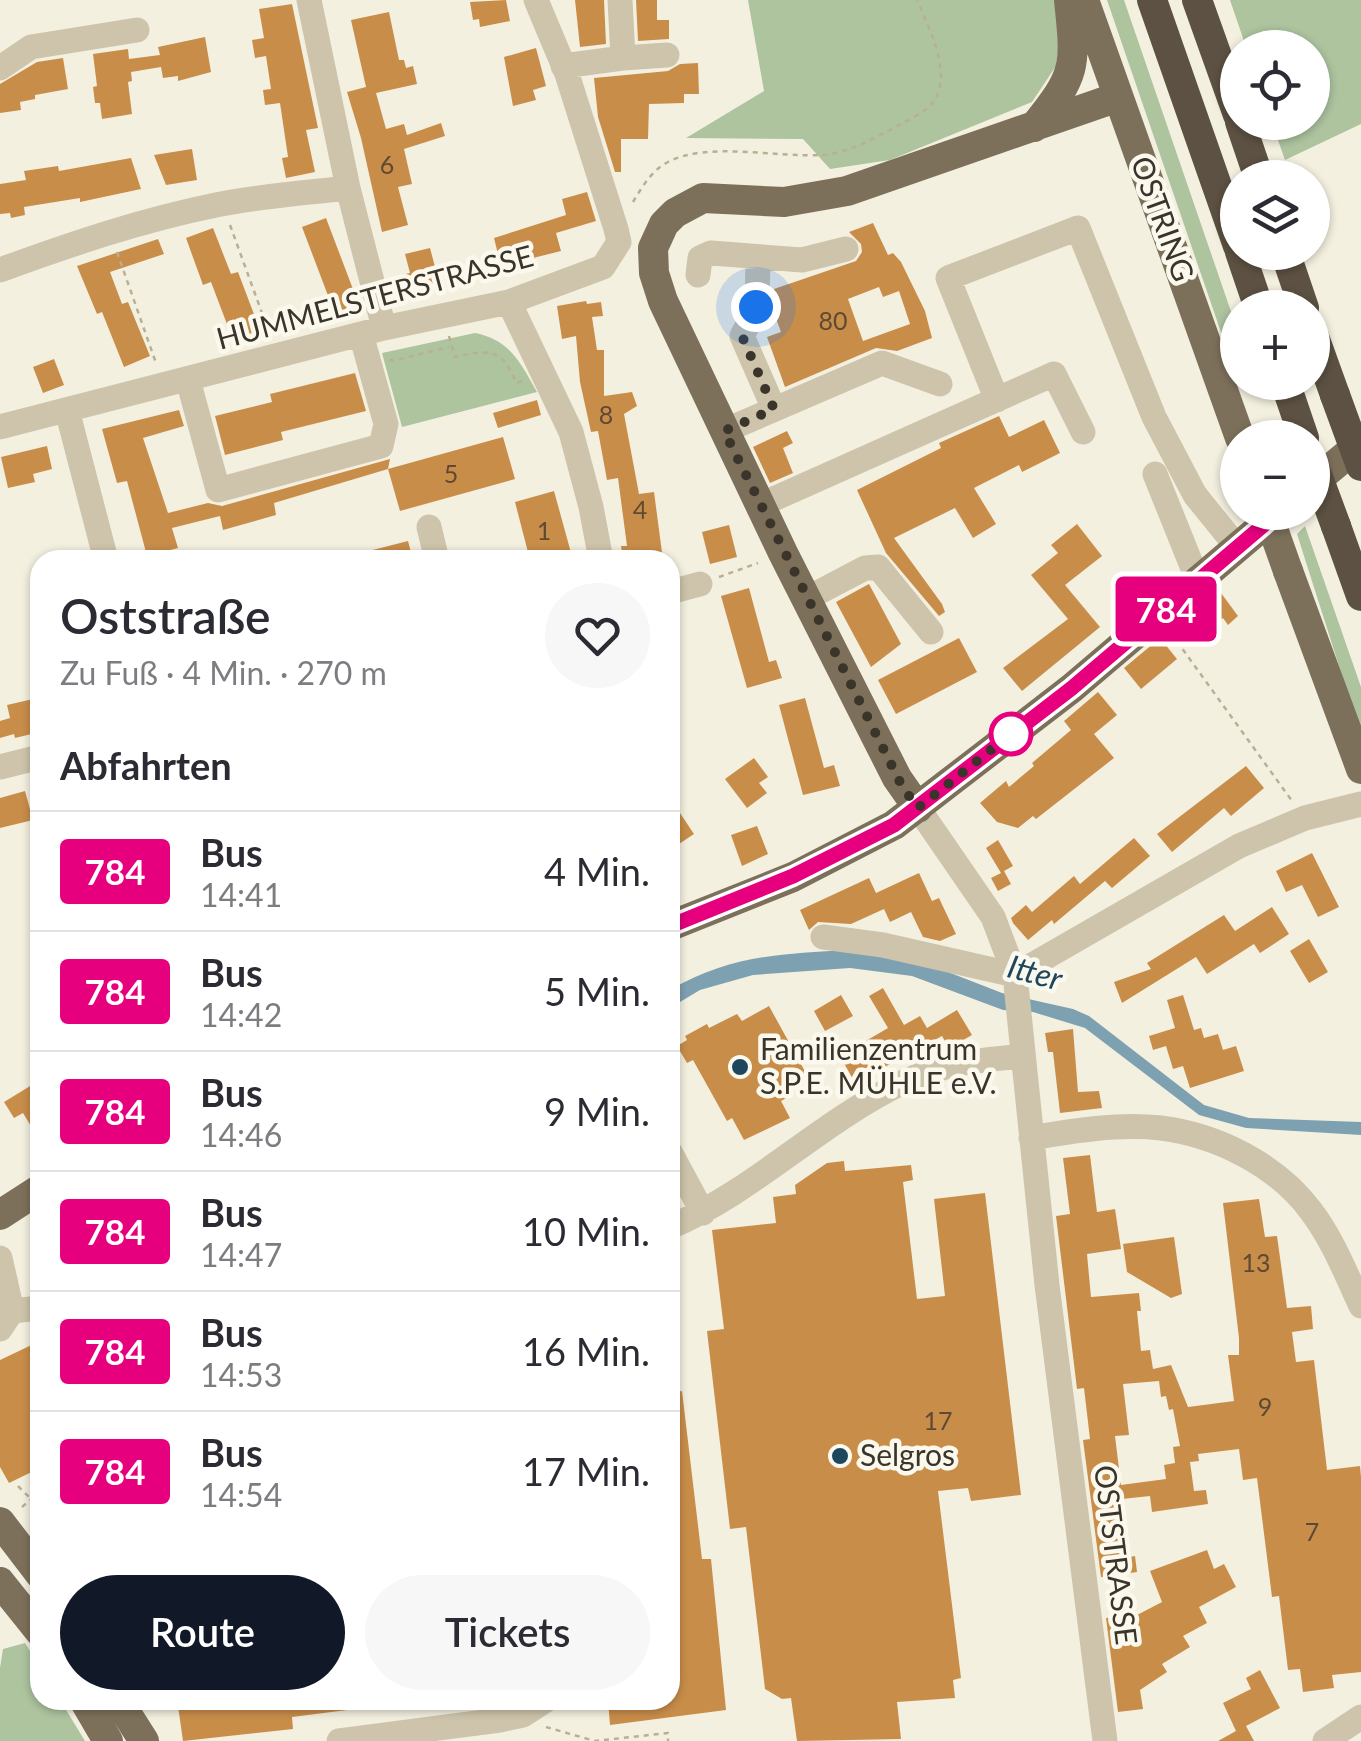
<!DOCTYPE html>
<html lang="de">
<meta charset="utf-8">
<style>
:root{--surface:#fff;--page:#f7f7f7;--text:#2b2b33;--muted:#7c7c81;--line:#e1e1e2;--accent:#111827}
body{margin:0;font-family:Lato,sans-serif;background:var(--page);color:var(--text);height:100vh;display:flex;flex-direction:column;font-size:38px;white-space:nowrap}
*{box-sizing:border-box;margin:0}
p{font-size:32px;color:var(--muted)}
.icon{flex:none;width:55px;height:55px;fill:none;stroke:currentColor;stroke-width:2;stroke-linecap:round;stroke-linejoin:round}
.map{position:relative;flex:1;overflow:hidden}
.side{position:absolute;left:30px;top:550px;width:650px;height:1160px;display:flex;flex-direction:column;background:var(--surface);border-radius:30px;box-shadow:0 2px 8px #0004}
.side>*{flex:none}
.badge{padding:0 20px;border-radius:8px;font-size:35px;line-height:65px}
.controls{position:absolute;left:1220px;top:30px;display:grid;gap:20px}
.controls a{display:grid;place-items:center;width:110px;height:110px;border-radius:50%;background:var(--surface);box-shadow:0 2px 8px #0004;font-size:50px}
.you{position:absolute;width:50px;height:50px;margin:-25px;border:8px solid #fff;border-radius:50%;background:#1a73e8;box-shadow:0 0 0 15px #1a73e833}
.map>.badge{position:absolute;translate:-50% -50%;box-shadow:0 0 0 5px #fff}
h2{padding:0 30px;font-size:38px;line-height:90px}
.round{display:grid;place-items:center;flex:none;width:105px;height:105px;border-radius:52px;background:var(--page)}
.headline{display:flex;align-items:center;justify-content:space-between;height:170px;padding:0 30px}
h1{font-size:48px;font-weight:600;line-height:75px}
.primary-button{display:flex;gap:20px;margin-top:auto;padding:20px 30px}
.primary-button a{flex:1;height:115px;border-radius:60px;background:var(--accent);color:#fff;font-size:40px;font-weight:600;line-height:115px;text-align:center}
.primary-button a+a{background:var(--page);color:var(--text)}
ul{padding:0;list-style:none}
li{display:flex;align-items:center;gap:30px;height:120px;padding:0 30px;border-top:2px solid var(--line)}
li div{flex:1}
li b{display:block;font-size:38px}
li em{font-style:normal}
li .badge{min-width:110px;font-weight:700;text-align:center}
.map>svg:first-child{display:block}
.green{fill:#adc49f}
.water{fill:#7ea1b2}
.building{fill:#c98d4a;fill-rule:evenodd}
.lines{fill:none;stroke-linecap:round;stroke-linejoin:round}
.path{stroke:#b9af95;stroke-width:2.5;stroke-dasharray:5 5;stroke-linecap:butt}
.minor{stroke:#cdc4ab;stroke-width:25}
.major{stroke:#7d705b;stroke-width:30}
.highway{stroke:#5c5142;stroke-width:30}
.major-bridge{stroke:#7d705b;stroke-width:30}
.highway-bridge{stroke:#5c5142;stroke-width:30}
.line-casing{stroke:#fff;stroke-width:22}
.line{stroke:#e6007e;stroke-width:15}
.walk{stroke:#3b342b;stroke-width:10;stroke-dasharray:0 18}
.stop-dot{fill:#fff;stroke:#e6007e;stroke-width:5}
.poi-dot{fill:#1e475e;stroke:#fbf9ed;stroke-width:4}
.labels{text-anchor:middle;stroke-width:9;stroke-linejoin:round;paint-order:stroke}
.number-label{font-size:25px;fill:#5e4a33}
.street-label{font-size:30px;fill:#3b342b;stroke:#fbf9ed}
.poi-label{font-size:30px;fill:#3b342b;stroke:#fbf9ed;text-anchor:start}
.water-label{font-size:32px;font-style:italic;fill:#1e475e;stroke:#fbf9ed}
</style>
<div class="map">
<svg width="1361" height="1741" viewBox="0 0 1361 1741">
<rect width="100%" height="100%" fill="#f4f0e0"/>
<path class="green" d="M748 0H1055L1062 22 1056 66 1032 102 890 160 830 169 803 139 686 138 764 91Z
M1107 0H1124L1237 329V379Z
M1230 0H1361V124L1285 160 1272 123 1312 122V48L1246 47Z
M475 333C510 340 520 362 537 392L402 427 382 353Z
M1305 526 1361 687V735L1297 534Z
M25 1643 40 1667V1700H60L85 1741H0V1668L3 1649Z"/>
<path class="water" d="M848 950 912 958 1002 993 1073 1009 1089 1016 1204 1105 1249 1118 1361 1122V1135L1246 1128 1199 1115 1085 1028 1033 1012 1003 1010 912 976 850 968 753 975 700 990 670 1008V990C730 955 781 954 848 950Z"/>
<path class="building" d="M506 0 510 21 480 27 479 19 473 20 470 2Z
M575 0H604L606 44 580 47Z
M636 0H657V20H669V39L638 41Z
M292 4 318 128 306 130 315 172 286 178 282 158 288 157 280 103 265 105 263 90 271 89 266 56 255 58 252 40 264 38 259 9Z
M389 12 399 60H404L406 68 413 66 417 84 376 93 386 129 404 124 407 135 441 123 445 136 404 149 412 184 398 187 408 225 382 232 361 138 347 92 366 87 351 20Z
M205 37 211 72 178 81V76L163 78 161 67 131 72 132 81 128 82 132 114 102 119 100 103H95L93 87 97 86 93 54 128 49 129 59 160 55 158 47Z
M536 48 546 86 533 90 536 100 513 106 504 57Z
M63 58 68 89 35 95V99L20 102 21 110 0 113V84L37 62Z
M698 63 699 94H684V103L649 104 648 139H621V172H615L598 117 594 78 668 71 680 64Z
M192 149 197 180 166 185 154 155Z
M131 158 141 189 80 202V198L24 207 25 215 11 218 10 213 0 214V184L26 180 24 171 58 166 59 171Z
M587 192 596 221 556 233 561 251 501 266 494 238 566 215 562 199Z
M326 218 359 305 335 314 302 227Z
M873 223 888 255 893 253 901 262 925 311 932 338 897 351 876 348 785 387 767 337 781 332 773 310 774 289 856 261 862 252 861 244 849 232ZM879 287 883 297 899 291 910 324 863 341 848 299Z
M213 228 231 274 238 272 260 330 233 340 211 282 203 285 186 238Z
M158 239 164 254 110 272 122 304 128 302 150 356 124 367 102 312 97 314 77 266Z
M430 248 439 282 405 291 401 275 410 273 405 254Z
M586 301 587 304 601 302 603 316 592 317 597 350H604V396L632 392 637 406 624 414 639 494 654 492 663 560H623L621 546H627L618 478 607 480 598 431 591 432 580 382 576 336 562 339 557 306Z
M54 359 64 385 43 393 33 367Z
M355 373 366 411 281 432 283 440 225 455 215 416 272 402 270 394Z
M537 400 541 415 498 428 493 413Z
M179 410 184 426 143 438 168 513 208 503 222 506 390 459 388 469 274 503 276 515 223 530 220 516 172 528 178 548 147 556 127 481 117 483 102 429Z
M999 416 1009 437 1044 420 1060 453 1022 472 1019 465 974 488 996 524 973 538 955 508 894 538 942 604 945 612 939 616 886 553 857 490 941 448 939 443Z
M787 431 793 443 783 448 793 473 770 483 753 447Z
M503 437 515 479 400 511 388 469Z
M47 446 52 469 33 474 35 482 8 488 1 457Z
M554 491 573 560H530L515 502Z
M1077 524 1102 556 1065 585 1100 627 1022 691 1003 668 1068 619 1031 575 1058 553 1051 545Z
M729 525 737 557 710 564 702 532Z
M408 541 413 560H353V555Z
M869 584 901 644 871 667 836 602Z
M749 588 769 662 776 660 782 678 747 688 721 596Z
M1221 593 1238 616 1228 625 1223 618 1211 628 1197 612Z
M959 638 977 672 896 714 878 680Z
M1160 638 1177 659 1141 689 1124 668Z
M1098 692 1117 715 1094 734 1114 758 1036 819 1033 816 1018 828 997 822 980 803 1006 781 1009 787 1034 766 1032 763 1071 730 1064 721Z
M805 698 824 768 834 765 840 786 803 795 779 705Z
M33 699 37 713 40 712V732L15 738 14 734 0 738V721L10 718 7 705Z
M754 758 768 777 759 783 767 793 747 808 725 779Z
M1246 766 1264 788 1231 816 1224 808 1172 852 1157 834Z
M25 791 33 820 0 828V798Z
M670 798 694 834 670 850Z
M757 826 768 854 742 866 731 835Z
M1134 838 1150 856 1112 888 1105 881 1054 924 1052 920 1028 940 1013 923 1011 918 1026 905 1032 912 1074 876 1080 884Z
M998 840 1013 866 1004 871 1011 884 998 891 991 878 1001 873 986 848Z
M1312 853 1339 907 1318 917 1302 885 1286 892 1276 871Z
M919 873 932 901 939 898 956 934 940 941 923 937 911 912 890 922 884 909 851 924 818 922 809 930 800 910 869 878 876 893Z
M1272 907 1289 934 1260 953 1254 944 1207 974 1196 957 1122 1003 1114 982 1151 969 1147 963 1224 915 1235 931Z
M1309 939 1328 972 1309 983 1290 951Z
M883 988 904 1025 920 1016 927 1028 957 1010 972 1035 949 1048 942 1036 855 1083 840 1056 888 1028 869 996Z
M841 995 853 1016 825 1031 814 1011Z
M1183 995 1194 1030 1201 1028 1204 1038 1218 1034 1223 1050 1236 1046 1244 1071 1190 1088 1183 1066 1173 1069 1166 1046 1153 1050 1149 1036 1175 1028 1167 1000Z
M769 1006 807 1075 785 1088 790 1096 781 1101 790 1118 744 1140 732 1118 727 1121 693 1060 687 1063 677 1046 687 1040 685 1036 707 1024 709 1028 737 1014 742 1021Z
M1073 1029 1078 1092 1099 1091 1102 1108 1060 1113 1053 1052H1048L1045 1033Z
M40 1080V1141L23 1113 14 1118 4 1102Z
M1090 1155 1097 1212 1115 1209 1121 1249 1087 1254 1091 1297 1139 1293 1141 1311H1137L1141 1351 1150 1350 1153 1369 1171 1365 1188 1407 1234 1401 1228 1355H1239V1338L1223 1203 1259 1199 1265 1237 1277 1236 1287 1308 1311 1306 1313 1329 1292 1332 1296 1362 1314 1360 1327 1470 1360 1466 1361 1477V1672L1332 1675 1334 1688 1303 1692 1300 1669 1288 1670 1279 1596 1272 1597 1257 1478 1243 1480 1239 1449 1198 1454 1199 1461 1190 1462 1194 1491 1206 1490 1208 1504 1152 1512 1150 1496 1122 1499 1130 1557 1135 1556 1137 1572 1101 1577 1083 1440 1090 1439 1084 1388 1077 1389 1056 1216 1070 1214 1063 1158ZM1159 1381 1161 1397 1166 1396 1169 1410 1173 1409 1180 1446 1173 1447 1175 1463 1164 1465 1166 1479 1121 1485 1115 1436 1129 1435 1123 1384Z
M844 1161 845 1171 911 1165 913 1180 903 1182 917 1299 945 1296 934 1199 985 1193 1021 1495 971 1501 968 1488 938 1491 961 1678 953 1680 955 1698 897 1702 901 1739 797 1741 791 1698 782 1699 765 1689 746 1527 730 1529 707 1331 724 1329 712 1230 776 1223 773 1197 796 1194 795 1185 827 1163Z
M1174 1237 1182 1294 1171 1298 1127 1272 1123 1244Z
M40 1341V1468L9 1483 0 1467V1360Z
M682 1391 702 1559H711L726 1710 610 1725 608 1700H670V1393Z
M1207 1550 1214 1569 1224 1564 1236 1587 1199 1607 1207 1623 1183 1636 1190 1647 1162 1664 1167 1672 1140 1690 1143 1709 1118 1712 1106 1618 1139 1614 1162 1602 1150 1571Z
M1260 1670 1280 1708 1246 1726 1254 1741H1218L1236 1731 1223 1703 1251 1689 1246 1678Z
M237 1700H354L355 1709 292 1717 293 1729 183 1741 178 1706Z"/>
<g class="lines">
<path class="path" d="M633 202C642 187 652 170 668 162 708 141 777 158 822 155 850 153 876 137 901 124 913 118 931 109 937 96 950 67 928 27 917 0
M230 225 270 335
M117 252 156 363
M449 336 455 357C488 349 503 348 516 383L523 381
M390 359 392 361 449 347
M719 577 758 563
M1171 633 1292 801
M18 1486 30 1498
M22 1507 40 1492
M546 1727 595 1741 668 1733V1741"/>
<path class="minor" d="M309 0 348 188 384 328
M623 58 667 55
M563 66 623 58 620 0
M0 68 31 47 137 30
M758 257 757 307 742 336 774 409
M0 270C71 244 142 220 216 205 259 196 304 193 348 188
M698 275 700 258 711 253 802 260 846 249
M509 302 571 432 591 507 601 560
M188 380 218 490 381 446 386 424 361 334
M997 400 948 278 1078 228 1154 417 1195 495 1238 548
M67 410 106 560
M0 427 384 328 509 302 603 267 619 242 616 229 567 74 536 0
M724 431 882 363 940 384
M1155 474 1198 581
M760 505 1054 374 1083 432
M429 527 437 560
M670 592 700 584
M806 599 865 568 878 567 931 632
M0 767 40 757
M918 808 993 917 1015 975 1047 1285 1105 1741
M823 937 883 945 1015 975 1239 846 1305 818 1361 804
M1031 1138C1072 1131 1119 1123 1161 1128 1217 1135 1277 1165 1311 1211 1333 1240 1346 1274 1361 1306
M670 1152 703 1213
M670 1227C755 1191 821 1121 904 1082 942 1063 982 1060 1023 1056
M0 1258 12 1311
M0 1329 12 1311 40 1308
M339 1741 500 1720 523 1715 546 1700
M1325 1741 1361 1717"/>
<path class="major" d="M1084 0 1240 438
M1034 127C1077 74 1076 67 1069 0
M1312 484 1361 443
M1288 571 1361 769
M918 808 897 778 783 553 663 301 654 273 653 248 664 224 675 213 703 198 784 202 847 191 1118 97
M670 926 793 877 894 825 1072 688 1279 512
M0 1215 40 1189
M0 1522 40 1574
M0 1582 40 1632
M84 1700 108 1741
M118 1700 144 1741"/>
<path class="highway" d="M1152 0 1238 246
M1197 0 1238 115
M1240 122 1259 178
M1240 252 1259 308
M1285 252 1304 308
M1312 331 1335 395
M1285 382 1304 438
M1336 526 1361 596"/>
<path class="major-bridge" d="M1267 512 1288 571"/>
<path class="highway-bridge" d="M1335 395 1361 466
M1312 461 1336 526"/>
</g>
<g class="lines">
<defs>
<path id="line" d="M670 926 793 876 894 825 1072 688 1279 512"/>
</defs>
<use href="#line" class="line-casing"/>
<use href="#line" class="line"/>
<path class="walk" d="M756 307 742 336 774 409 724 431 903 788 918 808 1011 734"/>
</g>
<circle class="stop-dot" cx="1011" cy="734" r="20"/>
<g class="poi-dot">
<circle cx="740" cy="1067" r="10"/>
<circle cx="840" cy="1456" r="10"/>
</g>
<g class="labels">
<g class="number-label">
<text x="387" y="174">6</text>
<text x="833" y="330">80</text>
<text x="606" y="424">8</text>
<text x="451" y="483">5</text>
<text x="640" y="519">4</text>
<text x="544" y="540">1</text>
<text x="1256" y="1272">13</text>
<text x="1265" y="1416">9</text>
<text x="938" y="1430">17</text>
<text x="1312" y="1541">7</text>
</g>
<g class="street-label">
<text transform="translate(1162 219) rotate(70)" y="10">OSTRING</text>
<text transform="translate(375 298) rotate(-15)" y="10">HUMMELSTERSTRASSE</text>
<text transform="translate(1115 1555) rotate(83)" y="10">OSTSTRASSE</text>
</g>
<g class="poi-label">
<text x="760" y="1060">Familienzentrum<tspan x="760" dy="34">S.P.E. MÜHLE e.V.</tspan></text>
<text x="860" y="1466">Selgros</text>
</g>
<g class="water-label">
<text transform="translate(1035 973) rotate(15)" y="11">Itter</text>
</g>
</g>
</svg>
<div class="controls">
<a><svg class="icon" aria-label="locate" viewBox="0 0 24 24"><circle cx="12" cy="12" r="6"/><path d="M12 2v4M12 18v4M2 12h4M18 12h4"/></svg></a>
<a><svg class="icon" aria-label="layers" viewBox="0 0 24 24"><path d="M12 4l9 5-9 5-9-5zM3 14l9 5 9-5"/></svg></a>
<a>+</a>
<a>−</a>
</div>
<div class="you" style="left:756px;top:307px"></div>
<b class="badge" style="left:1166px;top:609px;background:#e6007e;color:#fff">784</b>
<section class="side">
<div class="headline"><div><h1>Oststraße</h1><p>Zu Fuß · 4 Min. · 270 m</p></div><a class="round"><svg class="icon" aria-label="heart" viewBox="0 0 24 24"><path d="M12 20l-8-8c-3-5 5-10 8-4 3-6 11-1 8 4z"/></svg></a></div>
<h2>Abfahrten</h2>
<ul>
<li><span class="badge" style="background:#e6007e;color:#fff">784</span><div><b>Bus</b><p>14:41</p></div><em>4 Min.</em></li>
<li><span class="badge" style="background:#e6007e;color:#fff">784</span><div><b>Bus</b><p>14:42</p></div><em>5 Min.</em></li>
<li><span class="badge" style="background:#e6007e;color:#fff">784</span><div><b>Bus</b><p>14:46</p></div><em>9 Min.</em></li>
<li><span class="badge" style="background:#e6007e;color:#fff">784</span><div><b>Bus</b><p>14:47</p></div><em>10 Min.</em></li>
<li><span class="badge" style="background:#e6007e;color:#fff">784</span><div><b>Bus</b><p>14:53</p></div><em>16 Min.</em></li>
<li><span class="badge" style="background:#e6007e;color:#fff">784</span><div><b>Bus</b><p>14:54</p></div><em>17 Min.</em></li>
</ul>
<div class="primary-button"><a>Route</a><a>Tickets</a></div>
</section>
</div>
